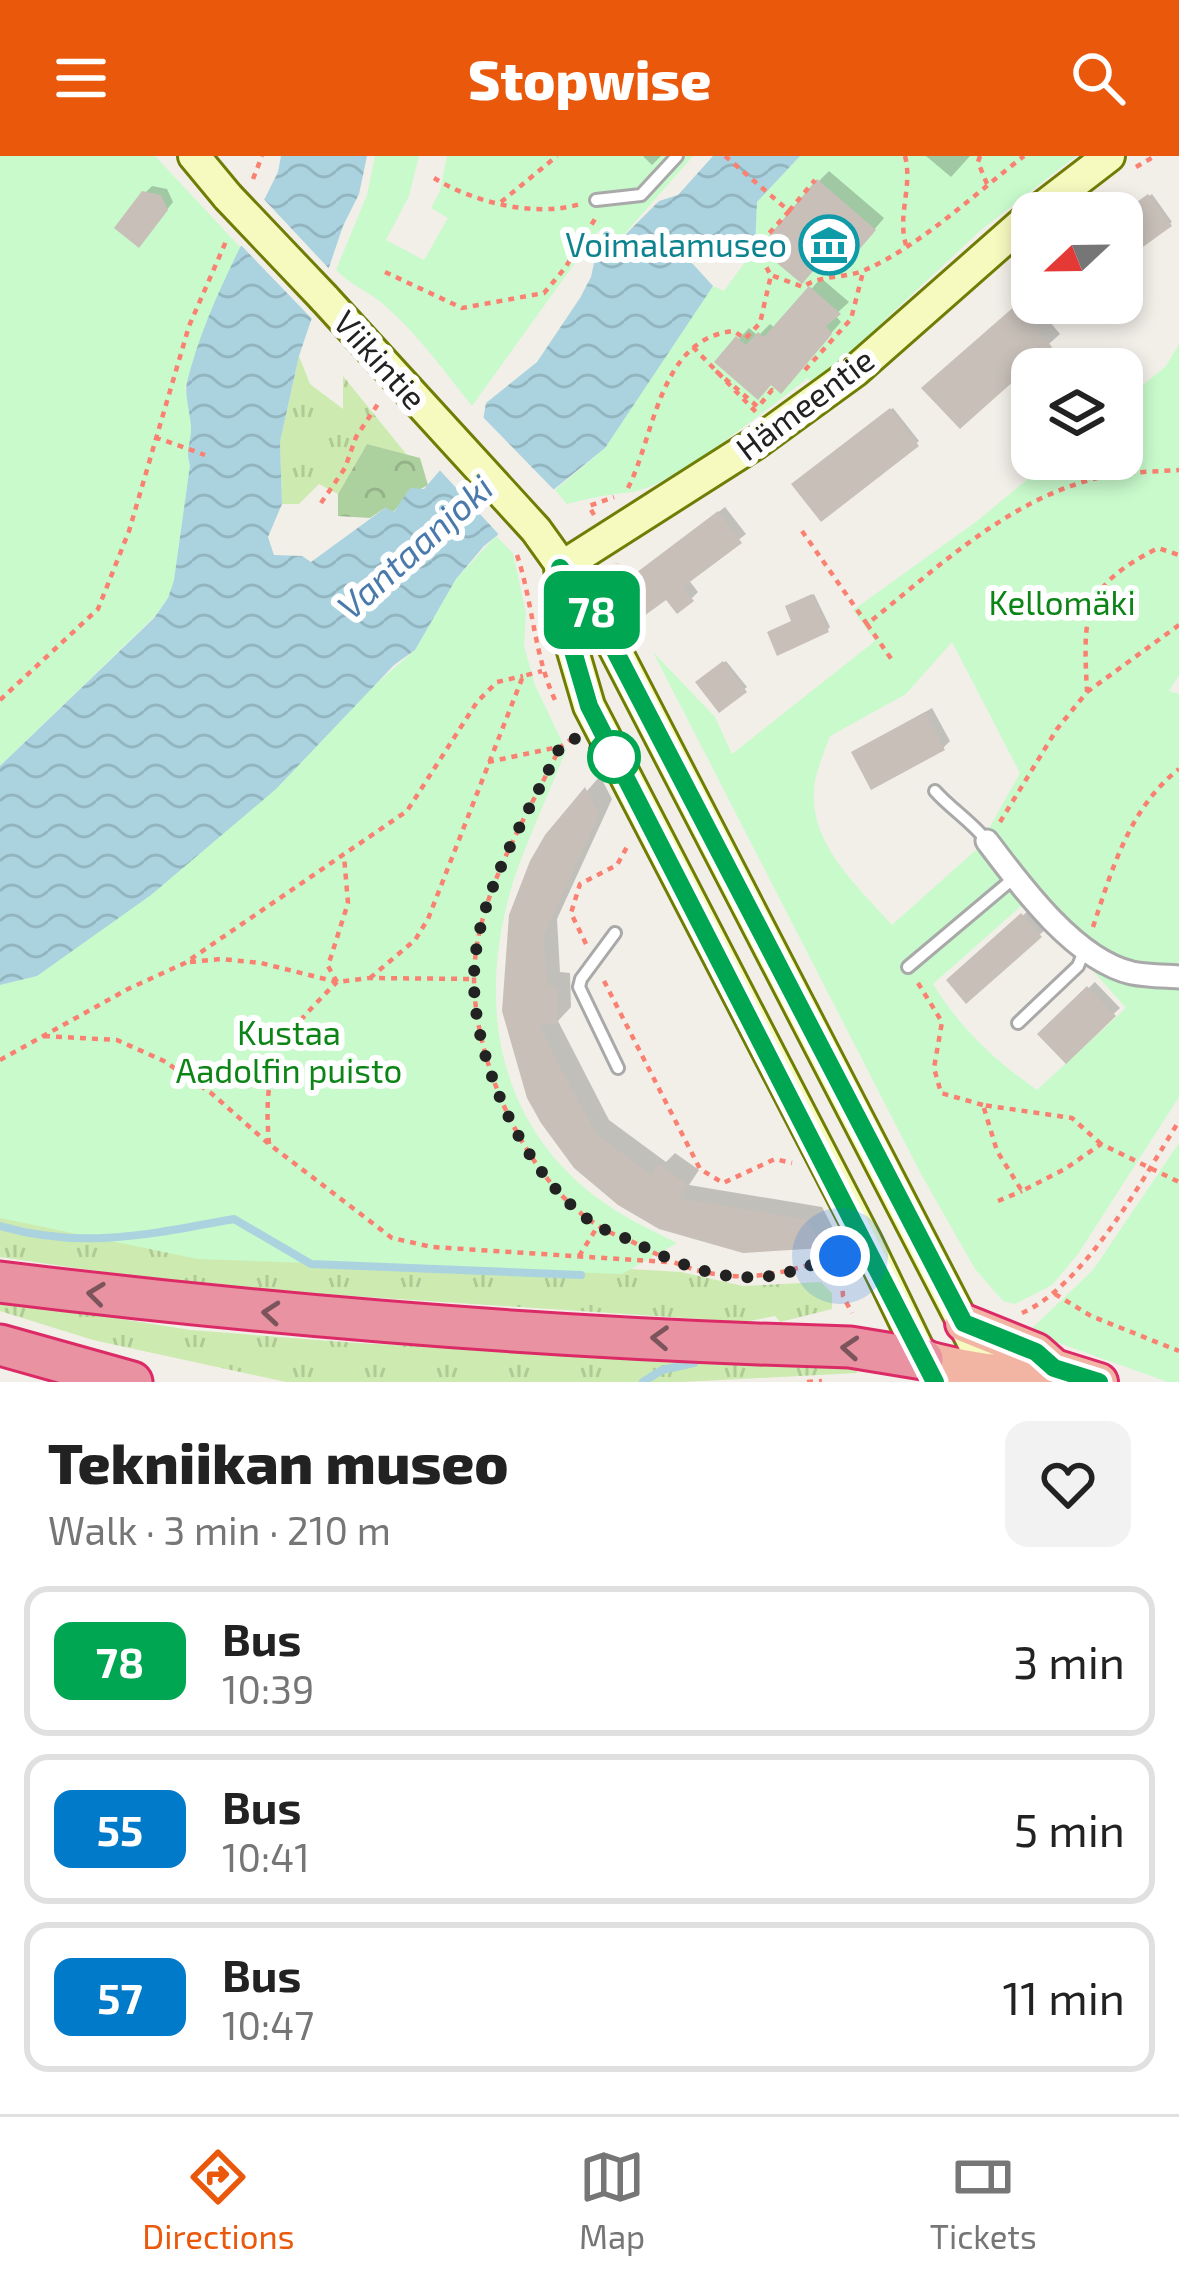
<!DOCTYPE html>
<meta charset="utf-8">
<style>
:root{--surface:#fff;--page:#f2f2f2;--text:#222;--muted:#767676;--line:#e0e0e0;--accent:#ea580c}
body{margin:0;font-family:"Exo 2",sans-serif;background:var(--page);color:var(--text);height:100vh;display:flex;flex-direction:column;font-size:45px;white-space:nowrap}
*{box-sizing:border-box;margin:0}
p{font-size:39px;color:var(--muted)}
.icon{flex:none;width:66px;height:66px;fill:none;stroke:currentColor;stroke-width:2;stroke-linecap:round;stroke-linejoin:round}
.map{position:relative;height:1226px;overflow:hidden}
.side{display:flex;flex-direction:column;background:var(--surface);flex:1}
.side>*{flex:none}
.badge{padding:0 24px;border-radius:18px;font-size:42px;line-height:78px}
.needle{width:78px;rotate:248deg}
.controls{position:absolute;left:1011px;top:36px;display:grid;gap:24px}
.controls a{display:grid;place-items:center;width:132px;height:132px;border-radius:24px;background:var(--surface);box-shadow:0 6px 18px #0003;font-size:60px}
.you{position:absolute;width:60px;height:60px;margin:-30px;border:9px solid #fff;border-radius:50%;background:#1a73e8;box-shadow:0 0 0 18px #1a73e833}
.map>.badge{position:absolute;translate:-50% -50%;box-shadow:0 0 0 6px #fff}
.round{display:grid;place-items:center;flex:none;width:126px;height:126px;border-radius:24px;background:var(--page)}
.head{display:flex;align-items:center;justify-content:space-between;height:204px;padding:0 48px}
h1{font-size:57px;font-weight:800;line-height:90px}
ul{padding:0;list-style:none}
li{display:flex;align-items:center;gap:36px;height:150px;margin:0 24px 18px;padding:0 24px;border:6px solid var(--line);border-radius:24px}
li div{flex:1}
li b{display:block;font-size:45px}
li em{font-style:normal}
li .badge{min-width:132px;font-weight:700;text-align:center}
header{display:flex;justify-content:space-between;align-items:center;height:156px;padding:0 48px;background:var(--accent);color:#fff;font-size:54px;font-weight:800}
.tabs{display:flex;justify-content:space-around;align-items:center;height:168px;border-top:3px solid var(--line);background:var(--surface);font-size:33px;color:var(--muted)}
.tabs a{display:grid;justify-items:center;gap:6px}
.tabs .active{color:var(--accent)}
.map>svg:first-child{display:block}
.grass{fill:url(#grass-tufts)}
.forest{fill:url(#forest-crowns)}
.park{fill:#c8facc;fill-rule:evenodd}
.water{fill:url(#water-waves)}
.pier{fill:#f2efe9}
.shadow{fill:#0003}
.lines{fill:none;stroke-linecap:round;stroke-linejoin:round}
.stream{stroke:#aad3df;stroke-width:8}
.building{fill:#c7bfb8}
.service-casing{stroke:#a9a9a9;stroke-width:16}
.minor-casing{stroke:#a9a9a9;stroke-width:27}
.secondary-casing{stroke:#707d05;stroke-width:36}
.trunk-casing{stroke:#dc2a67;stroke-width:42}
.motorway-casing{stroke:#dc2a67;stroke-width:45}
.path{stroke:#fa8072;stroke-width:4.5;stroke-dasharray:6 6;stroke-linecap:butt}
.service{stroke:#fff;stroke-width:10}
.minor{stroke:#fff;stroke-width:21}
.secondary{stroke:#f7fabf;stroke-width:30}
.trunk{stroke:#f2b4a3;stroke-width:36}
.motorway{stroke:#e892a2;stroke-width:39}
.secondary-bridge-casing{stroke:#707d05;stroke-width:36;stroke-linecap:butt}
.secondary-bridge{stroke:#f7fabf;stroke-width:30}
.oneway{stroke:#7b545c}
.line-casing{stroke:#fff;stroke-width:27}
.line{stroke:#00a651;stroke-width:18}
.walk{stroke:#222;stroke-width:12;stroke-dasharray:0 21.6}
.stop-dot{fill:#fff;stroke:#00a651;stroke-width:6}
.labels{text-anchor:middle;stroke-width:12;stroke-linejoin:round;paint-order:stroke}
.culture-label{font-size:33px;fill:#0d838f;stroke:#fff;text-anchor:end}
.street-label{font-size:33px;fill:#222;stroke:#fff}
.park-label{font-size:33px;fill:#0c8416;stroke:#fff}
.water-label{font-size:36px;font-style:italic;fill:#4a7aab;stroke:#fff}
</style>
<header><svg class="icon" aria-label="menu" viewBox="0 0 24 24"><path d="M4 6h16M4 12h16M4 18h16"/></svg>Stopwise<svg class="icon" aria-label="search" viewBox="0 0 24 24"><circle cx="10" cy="10" r="6"/><path d="M15 15l6 6"/></svg></header>
<div class="map">
<svg width="1179" height="1226" viewBox="0 0 1179 1226">
<defs>
<pattern id="grass-tufts" width="24" height="20" patternUnits="userSpaceOnUse" patternTransform="scale(3)"><rect width="24" height="20" fill="#cdebb0"/><path d="M3 7l-1-3M5 7V3M7 7l1-3M15 17l-1-3M17 17v-4M19 17l1-3" fill="none" stroke="#b0c997"/></pattern>
<pattern id="forest-crowns" width="20" height="18" patternUnits="userSpaceOnUse" patternTransform="scale(3)"><rect width="20" height="18" fill="#add19e"/><path d="M2 6a3 3 0 1 1 6 0M12 15a3 3 0 1 1 6 0" fill="none" stroke="#95b388"/></pattern>
<pattern id="water-waves" width="16" height="10" patternUnits="userSpaceOnUse" patternTransform="scale(3)"><rect width="16" height="10" fill="#aad3df"/><path d="M0 5q4-4 8 0t8 0" fill="none" stroke="#92b5bf"/></pattern>
</defs>
<rect width="100%" height="100%" fill="#f2efe9"/>
<path class="grass" d="M299 200 310 228 343 253V220L407 299 367 288 338 338 319 328 299 348H282L280 286Z
M0 914 530 1107 681 1116 743 1130 821 1126 832 1137V1153L780 1166 775 1160 745 1166 200 1130 0 1101Z
M0 1144 191 1174 357 1187 857 1212V1217L682 1226H286L93 1184 0 1155Z"/>
<path class="forest" d="M367 288 420 302 428 329 408 340 393 356 385 352 370 362 338 360V338Z"/>
<path class="park" d="M0 0H155L241 92 185 231C189 246 192 261 191 276 190 290 185 295 190 309L174 424 168 442 154 461 0 610Z
M375 0H419L409 40 386 84 424 104 448 62 431 52 440 35 447 0H693L622 81 607 74 598 75 472 250C444 215 417 177 383 148 368 135 350 129 336 114L367 39Z
M800 0H1076L981 74 815 229 808 222C772 249 672 331 632 336 610 338 589 342 567 348L555 334 605 292 705 140 713 130 724 135 755 92 757 46Z
M1179 188V519L1169 535 1179 538V941L1078 1098 1052 1129 1015 1148 1003 1145 975 1113 921 1018 653 496 715 561 732 598 875 485 853 454 977 365 1052 303H1122V246L1166 210ZM952 486 1020 617 978 692 892 769C856 728 805 685 815 625 818 610 825 594 830 580L906 538ZM1029 743 1126 852 1037 934C994 904 961 873 933 828Z
M496 380 513 397 526 457 524 490 535 529 566 594C549 637 529 680 514 723 477 840 493 963 596 1041 621 1060 649 1073 677 1087L622 1118 198 1103 0 1062V829L37 820 415 494 456 423Z
M1179 987V1226H1168L1028 1176 1093 1114Z"/>
<path class="water" d="M281 0H367L359 38 343 70 299 200 280 286 282 348 268 381 274 399 302 400 311 406 385 352 394 356 410 332 424 333 483 264 486 247 537 206 580 142 591 121 600 79 606 74 615 83 623 81 659 45 678 39 713 0H800L757 46 755 92 751 99 703 85 691 106 713 130 605 292 484 390 456 423 415 494 394 509 276 633 151 739 37 820 0 829V610L154 462 168 442 174 424 190 309C185 295 191 287 191 273 191 258 184 239 187 226 205 153 245 83 278 16Z"/>
<path class="pier" d="M260 39 333 117 315 166 237 85Z
M479 257 556 336 502 382 436 310Z"/>
<path class="shadow" d="M643 0H661L652 9Z
M926 0H970L951 21Z
M829 15 884 62 868 81 819 25Z
M152 30 167 33 173 46 145 82V37Z
M1152 38 1172 66 1129 98 1122 88V60Z
M821 122 849 146 835 159 841 166 791 223 772 226 718 206 749 172 758 180 770 168 776 173Z
M1032 145 1060 178 960 268Z
M893 252 919 285 821 362 795 328Z
M725 351 746 378 688 423 698 436 692 442 630 423Z
M814 438 830 471 827 474 794 465 791 449Z
M726 505 747 531 719 553 699 526Z
M932 552 950 585 943 592 855 596Z
M600 620 612 643 557 763 560 816 570 817 571 851 558 865 609 964 666 1006 675 997 699 1014 689 1029 822 1051 835 1076 822 1090 743 1094 530 941 547 681Z
M1029 754 1046 773 967 843 950 824Z
M1095 826 1120 852 1066 903 1041 878Z"/>
<g class="lines">
<path class="stream" d="M0 1070C84 1094 151 1078 234 1063L311 1108 581 1119
M643 1226 662 1214 694 1207"/>
</g>
<path class="building" d="M817 23 876 74 858 95 842 81 802 128 759 92Z
M142 35 161 39 168 54 139 92 114 72Z
M1148 38 1172 70 1122 106V57Z
M809 130 841 158 826 170 832 178 781 238 771 229 758 244 714 206 736 180 746 189 758 176 764 181Z
M1032 135V167L1052 191 960 273 921 232Z
M890 252 919 290 821 366 791 328Z
M718 355 742 387 683 431 694 445 677 458 666 444 644 460 620 429Z
M812 438 829 476 777 500 767 476 791 465 785 450Z
M723 505 747 536 719 557 695 526Z
M925 556 945 594 871 634 851 596Z
M585 631 599 659 544 779 547 829 557 830 558 868H539L560 911 596 978 651 1019 659 1008 688 1029 679 1042 808 1064 823 1092 743 1097 659 1073 618 1049 574 1012 541 967 527 942 502 855 509 759 530 705 545 679Z
M1021 757 1042 781 966 848 946 824Z
M1087 830 1116 860 1066 908 1037 878Z"/>
<g class="lines">
<defs>
<path id="service" d="M596 44 641 39 677 0
M935 635C951 653 971 665 987 685
M615 777 581 823 579 831 618 912
M908 811 1014 722
M1018 867 1078 810 1085 793"/>
<path id="minor" d="M987 685C1020 729 1075 804 1132 817 1147 820 1164 820 1179 821"/>
<path id="secondary" d="M194 0 228 41
M1035 57 1109 0
M324 142 536 374 599 462 991 1221
M560 412 568 478 589 550 867 1087 923 1203
M560 412 756 287 855 215 1032 59"/>
<path id="trunk" d="M964 1167 1036 1196 1054 1212 1099 1226
M923 1203C961 1213 1019 1226 1054 1212"/>
<path id="motorway" d="M0 1126C282 1161 565 1183 850 1191L923 1203
M0 1189 132 1226"/>
</defs>
<use href="#service" class="service-casing"/>
<use href="#minor" class="minor-casing"/>
<use href="#secondary" class="secondary-casing"/>
<use href="#trunk" class="trunk-casing"/>
<use href="#motorway" class="motorway-casing"/>
<path class="path" d="M725 0 789 55 756 92 770 118
M905 0C913 31 897 58 906 89
M980 0 978 6 987 28
M1136 11 1155 0
M434 22C473 46 535 62 580 48
M253 23 262 0
M501 46 557 0
M789 55 815 24
M385 116 462 152 544 137 565 112 595 63
M693 191 756 256
M805 214 851 163 863 116
M716 215 758 251 772 234 776 237
M155 281 205 299
M628 332C655 279 659 182 734 175L745 183 760 167 771 119 803 131C821 118 845 123 865 114 920 90 976 37 1024 0
M321 347 345 312 356 281 380 245
M594 359 589 350 614 341
M802 375 867 468C935 414 1001 350 1086 325 1115 316 1148 316 1179 314
M517 399C533 447 534 499 555 544
M614 431 617 407
M867 468 892 504
M1087 536 1179 469
M0 544 98 453 129 375 189 170 227 83
M573 582 560 591C526 663 475 740 474 822 474 906 525 1023 597 1069 610 1078 625 1082 639 1089 664 1102 687 1114 715 1118 759 1126 800 1112 841 1099
M488 606 558 591
M1000 666 1057 573 1087 536C1083 456 1082 431 1158 392L1179 399
M1093 771C1112 713 1130 651 1179 613
M586 788 571 757 580 728 617 709 628 689
M190 806 221 803 261 807 337 826 370 822 474 823
M370 822 415 784 428 763 523 520 542 515
M604 825 700 1013 723 1027 775 1003 792 1007
M337 826 328 810 348 747 344 700
M918 827 942 866 934 912 941 937 983 949
M44 880 117 884 164 905 211 937 269 988 392 1082 432 1091 667 1106
M0 904 128 833 185 807 407 655 477 546 497 526 523 520
M269 988C262 904 280 883 337 826
M1101 988 1072 962 983 949 997 995 1022 1035 1065 1013 1101 988 1179 1026
M998 1045 1022 1035
M840 1099 843 1140 852 1157
M579 1100 598 1070
M1055 1138 1091 1160 1179 1195
M1022 1157C1084 1130 1143 1023 1179 965
M807 1226 822 1225"/>
<use href="#service" class="service"/>
<use href="#minor" class="minor"/>
<use href="#secondary" class="secondary"/>
<use href="#trunk" class="trunk"/>
<use href="#motorway" class="motorway"/>
<defs>
<path id="secondary-bridge" d="M228 41 324 142"/>
</defs>
<use href="#secondary-bridge" class="secondary-bridge-casing"/>
<use href="#secondary-bridge" class="secondary-bridge"/>
</g>
<defs><path id="oneway-chevron" d="M-2-3.5L2.5 0L-2 3.5" fill="none" stroke-width="1.6" stroke-linecap="round" stroke-linejoin="round" transform="scale(3)"/></defs>
<g class="oneway">
<use href="#oneway-chevron" transform="translate(96 1138) rotate(-173)"/>
<use href="#oneway-chevron" transform="translate(271 1157) rotate(-175)"/>
<use href="#oneway-chevron" transform="translate(660 1182) rotate(-177)"/>
<use href="#oneway-chevron" transform="translate(850 1192) rotate(-176)"/>
</g>
<g class="lines">
<defs>
<path id="line" d="M935 1226 589 550 568 478 560 412 598 462 964 1167 1036 1196 1054 1212 1099 1226"/>
</defs>
<use href="#line" class="line-casing"/>
<use href="#line" class="line"/>
<path class="walk" d="M614 601 573 582 560 591C526 663 475 739 474 822 473 906 525 1022 596 1069 609 1077 625 1081 638 1088 679 1109 722 1126 770 1120 793 1117 817 1106 840 1100"/>
</g>
<defs>
<symbol id="museum-ring" viewBox="-11 -11 22 22"><circle r="9.5" fill="#fff" stroke="#0f9aa8" stroke-width="1.5"/><path d="M0-6L6-3V-2H-6V-3ZM-5-1h2V3h-2ZM-1-1h2V3h-2ZM3-1h2V3H3ZM-6 4H6V6H-6Z" fill="#0f9aa8"/></symbol>
</defs>
<g fill-rule="evenodd">
<use href="#museum-ring" x="796" y="56" width="66" height="66"/>
</g>
<circle class="stop-dot" cx="614" cy="601" r="24"/>
<g class="labels">
<g class="culture-label">
<text x="787" y="101">Voimalamuseo</text>
</g>
<g class="street-label">
<text transform="translate(380 204) rotate(48)" y="12">Viikintie</text>
<text transform="translate(805 248) rotate(-37)" y="12">Hämeentie</text>
</g>
<g class="park-label">
<text x="1062" y="459">Kellomäki</text>
<text x="289" y="889">Kustaa<tspan x="289" dy="38">Aadolfin puisto</tspan></text>
</g>
<g class="water-label">
<text transform="translate(415 391) rotate(-42)" y="13">Vantaanjoki</text>
</g>
</g>
</svg>
<div class="controls">
<a><svg class="needle" viewBox="-14 -14 28 28"><path d="M0-13l5 13h-10z" fill="#e53935"/><path d="M0 13l5-13h-10z" fill="#767676"/></svg></a>
<a><svg class="icon" aria-label="layers" viewBox="0 0 24 24"><path d="M12 4l9 5-9 5-9-5zM3 14l9 5 9-5"/></svg></a>
</div>
<div class="you" style="left:840px;top:1100px"></div>
<b class="badge" style="left:592px;top:454px;background:#00a651;color:#fff">78</b>
</div>
<section class="side">
<div class="head"><div><h1>Tekniikan museo</h1><p>Walk · 3 min · 210 m</p></div><a class="round"><svg class="icon" aria-label="heart" viewBox="0 0 24 24"><path d="M12 20l-8-8c-3-5 5-10 8-4 3-6 11-1 8 4z"/></svg></a></div>
<ul>
<li><span class="badge" style="background:#00a651;color:#fff">78</span><div><b>Bus</b><p>10:39</p></div><em>3 min</em></li>
<li><span class="badge" style="background:#007ac9;color:#fff">55</span><div><b>Bus</b><p>10:41</p></div><em>5 min</em></li>
<li><span class="badge" style="background:#007ac9;color:#fff">57</span><div><b>Bus</b><p>10:47</p></div><em>11 min</em></li>
</ul>
</section>
<nav class="tabs">
<a class="active"><svg class="icon" aria-label="directions" viewBox="0 0 24 24"><path d="M12 3l9 9-9 9-9-9zM9 14v-3h6M13 9l2 2-2 2"/></svg>Directions</a>
<a><svg class="icon" aria-label="map" viewBox="0 0 24 24"><path d="M3 6l6-2 6 2 6-2v14l-6 2-6-2-6 2zM9 4v14M15 6v14"/></svg>Map</a>
<a><svg class="icon" aria-label="tickets" viewBox="0 0 24 24"><path d="M3 7h18v10H3zM15 7v10"/></svg>Tickets</a>
</nav>
